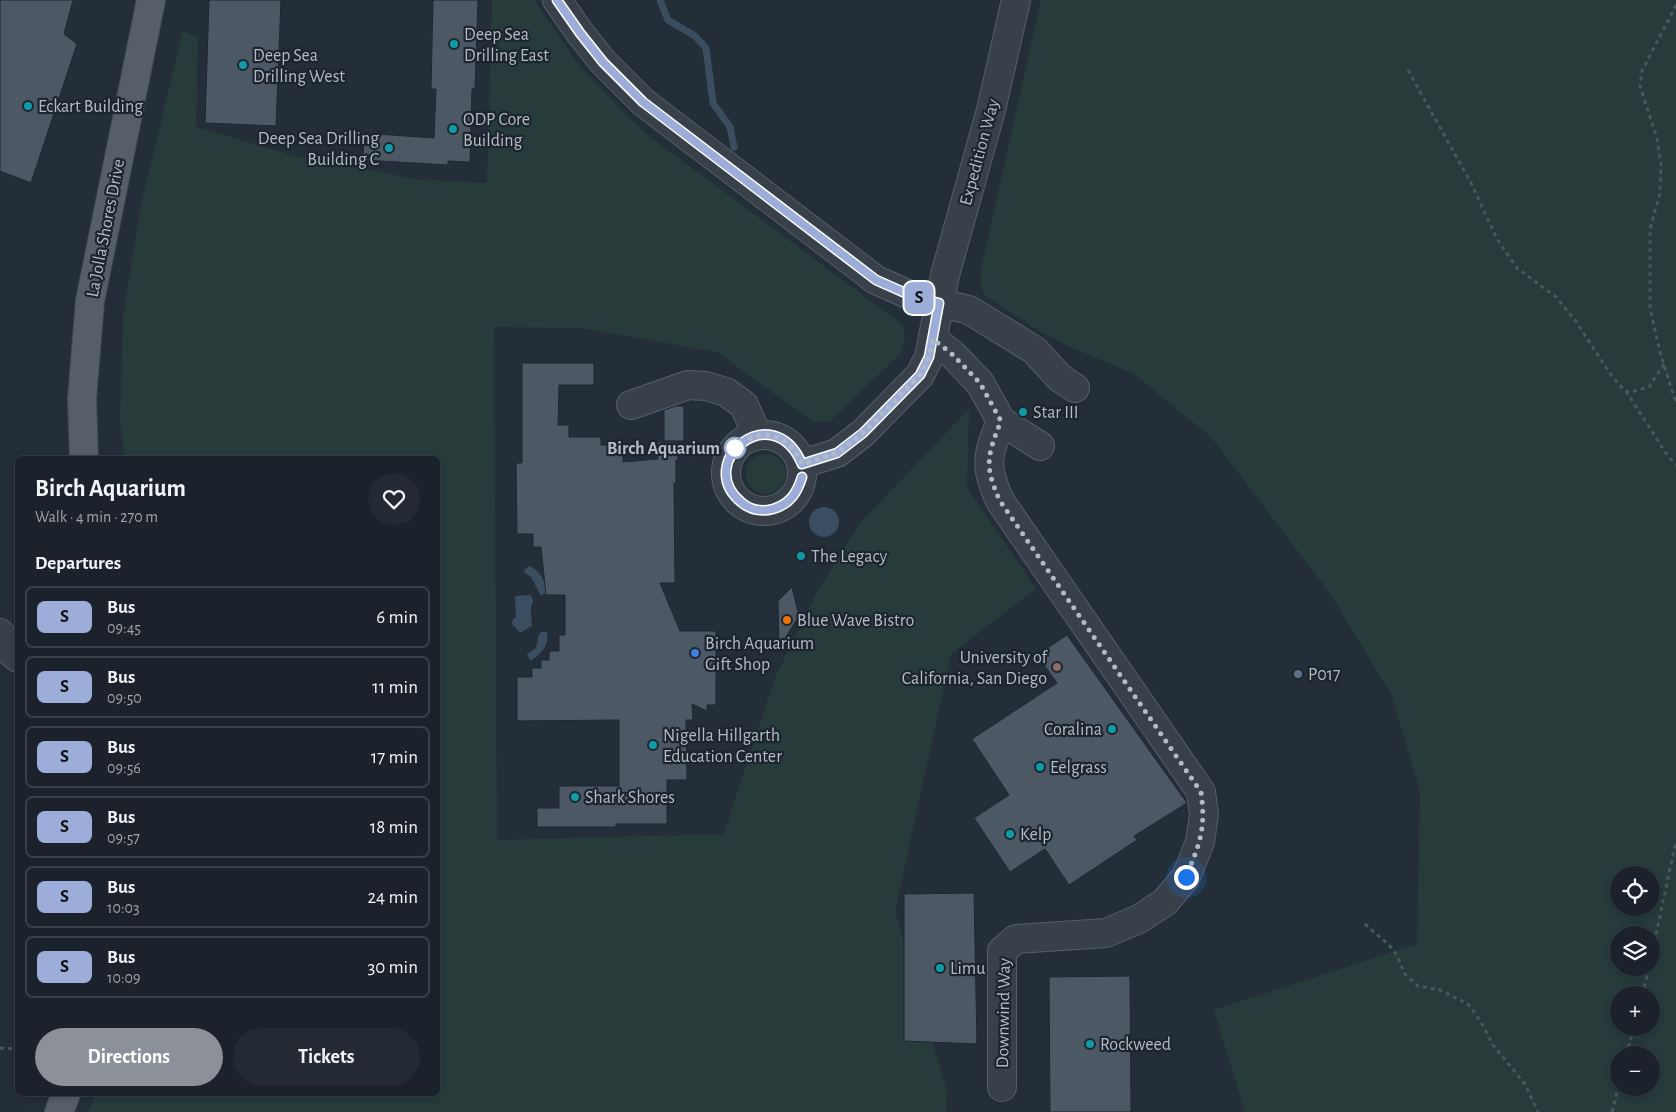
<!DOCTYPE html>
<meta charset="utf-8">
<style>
:root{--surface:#1b222b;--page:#242a33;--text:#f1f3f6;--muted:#a0a4a9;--line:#393f47;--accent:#8c9099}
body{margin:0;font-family:"Alegreya Sans",sans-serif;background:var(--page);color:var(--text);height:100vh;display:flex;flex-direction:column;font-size:19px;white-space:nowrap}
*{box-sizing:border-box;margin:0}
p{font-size:16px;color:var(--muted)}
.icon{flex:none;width:28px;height:28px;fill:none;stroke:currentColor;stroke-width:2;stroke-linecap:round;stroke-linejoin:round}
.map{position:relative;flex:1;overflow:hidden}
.side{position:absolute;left:15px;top:456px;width:425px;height:640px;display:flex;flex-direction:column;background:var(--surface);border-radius:8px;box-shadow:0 2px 8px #0003,0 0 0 1px var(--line)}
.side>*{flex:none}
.badge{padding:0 10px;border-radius:8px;font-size:18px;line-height:32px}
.buttons{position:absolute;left:1610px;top:866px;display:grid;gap:10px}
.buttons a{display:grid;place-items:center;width:50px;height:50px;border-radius:50%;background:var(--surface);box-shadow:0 2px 8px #0003,0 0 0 1px var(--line);font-size:25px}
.you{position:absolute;width:25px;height:25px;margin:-12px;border:4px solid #fff;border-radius:50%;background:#1a73e8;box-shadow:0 0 0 8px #1a73e833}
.map>.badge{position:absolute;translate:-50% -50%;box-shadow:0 0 0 2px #fff}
h2{padding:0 20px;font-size:19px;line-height:45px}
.round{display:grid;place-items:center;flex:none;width:52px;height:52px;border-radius:26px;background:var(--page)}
.head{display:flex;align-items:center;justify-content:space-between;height:85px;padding:0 20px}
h1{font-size:24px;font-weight:600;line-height:38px}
.action{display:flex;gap:10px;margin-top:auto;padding:10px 20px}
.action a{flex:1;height:58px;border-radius:30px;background:var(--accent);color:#fff;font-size:20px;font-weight:600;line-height:58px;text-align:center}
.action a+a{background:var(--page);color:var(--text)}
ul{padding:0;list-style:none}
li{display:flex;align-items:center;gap:15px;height:62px;margin:0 10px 8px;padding:0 10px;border:2px solid var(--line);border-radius:8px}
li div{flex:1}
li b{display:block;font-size:19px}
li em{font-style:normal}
li .badge{min-width:55px;font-weight:700;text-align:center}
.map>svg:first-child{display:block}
.green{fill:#273b3b;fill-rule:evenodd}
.water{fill:#3b4d61}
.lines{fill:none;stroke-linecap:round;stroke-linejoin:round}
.stream{stroke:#3b4d61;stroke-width:7}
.building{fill:#4d5865;stroke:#1f2730}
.minor-casing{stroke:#565e67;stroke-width:30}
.major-casing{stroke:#414952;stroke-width:30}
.path{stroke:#465859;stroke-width:3;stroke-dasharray:4 4;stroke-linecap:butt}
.minor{stroke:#384049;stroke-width:28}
.major{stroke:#565f69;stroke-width:28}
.line-casing{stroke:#fff;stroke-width:11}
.line{stroke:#9badd8;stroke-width:8}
.walk{stroke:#b3bbc5;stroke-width:5;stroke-dasharray:0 9}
.culture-dot{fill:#0f9aa8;stroke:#1d252e;stroke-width:2}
.stop-dot{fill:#fff;stroke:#9badd8;stroke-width:2.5}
.food-dot{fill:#e8710a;stroke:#1d252e;stroke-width:2}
.shop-dot{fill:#3f7fe0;stroke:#1d252e;stroke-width:2}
.education-dot{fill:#8d6e63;stroke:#1d252e;stroke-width:2}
.service-dot{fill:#5c6f8a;stroke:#1d252e;stroke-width:2}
.labels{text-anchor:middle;stroke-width:4.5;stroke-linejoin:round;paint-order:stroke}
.poi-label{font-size:18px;fill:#b3bbc5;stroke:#1d252e;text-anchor:start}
.street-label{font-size:18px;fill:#b3bbc5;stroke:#1d252e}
.stop-label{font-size:18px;font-weight:bold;fill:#b3bbc5;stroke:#1d252e;text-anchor:end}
</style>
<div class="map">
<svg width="1676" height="1112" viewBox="0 0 1676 1112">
<rect width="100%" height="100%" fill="#242e39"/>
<path class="green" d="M492 0H534L578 64 627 116 653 139 903 325 905 339 901 353 829 422 812 421 717 352 580 328 494 327 497 840 724 834 774 680 818 590 860 523 969 409 967 487 1036 589 951 654 895 911 947 1092 946 1112H88L96 1094H438V459H125L120 422 123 318 140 209 183 31 198 37 196 127 295 156 421 180 487 183Z
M1041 0H1676V1112H1245L1214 1010 1417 944 1420 792 1392 696 1329 592 1211 437 1134 374 1066 345 1041 332 985 295 980 284 981 270ZM1619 875H1651V908H1619ZM1619 935H1651V968H1619ZM1619 995H1651V1028H1619ZM1619 1055H1651V1088H1619Z
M746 474a20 20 0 1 1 40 0a20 20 0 1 1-40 0Z"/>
<path class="water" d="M809 522a15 15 0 1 1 30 0a15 15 0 1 1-30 0Z
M529 566C541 572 544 579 547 592L541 596 531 577 524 572 525 569Z
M531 595 533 601C529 609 532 618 532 626L520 633 512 624 513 619 516 617 515 596Z
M541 632H547C550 645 540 655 530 661L527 654C530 652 535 650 536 647 539 641 536 637 541 632Z"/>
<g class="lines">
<path class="stream" d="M660 0 668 20 695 36 706 48 713 103 730 127 734 147"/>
</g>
<path class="building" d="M0 0H73L64 34 77 44 31 183 0 171Z
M209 0H281L276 126 205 123Z
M433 0H478L475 89H472L470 162 448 161V165L363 160 364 133 434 138 436 89H431Z
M522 363H594V385H559L558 425H569V437H601V445H623V462L658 459 657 442H678V460H676V483H674L675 583H660L680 631H716V705H707V711L692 704 693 720H686L687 780H667V824H616V827H537V808H559V786H619V720L517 721V677H532V668H541V660H549V651H559V635H565V595H546L541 547H533V534H517L516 463H522Z
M676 406H684V441H664V410Z
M792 587 799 616 779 648 778 601Z
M1067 635 1187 803 1134 836 1137 840 1069 885 1045 849 1010 872 974 818 1009 795 972 739 1057 683 1037 655Z
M974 893 977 1044 904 1041V894Z
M1130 976 1131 1112H1050L1049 977Z"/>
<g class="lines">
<defs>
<path id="minor" d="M557 0 580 33 603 62 643 102 876 280 912 296 969 310 1034 350 1060 378 1075 388
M933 339 952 354 980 383 1001 421 1040 446
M631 405 688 385 706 386 726 392 744 405 757 435
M1001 421C987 456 984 466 1000 501L1201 792 1204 814 1200 842 1186 877 1165 902 1139 919 1106 933 1016 939 1002 951V1087
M726 473a38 38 0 1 1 76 0a38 38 0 1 1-76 0Z
M802 464 837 453 863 433 920 375 929 357 945 275 991 110 1016 0
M0 633 8 650 18 658"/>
<path id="major" d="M84 459 82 399 90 301 151 0
M59 1112 66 1094"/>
</defs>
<use href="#minor" class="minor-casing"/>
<use href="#major" class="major-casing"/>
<path class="path" d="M1676 5 1642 71 1640 86 1657 138 1661 165 1660 193 1650 229V308L1660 352 1676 403
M1408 70 1471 183 1497 239 1517 268 1556 297 1575 320 1611 375 1625 391 1630 392 1649 387 1664 364
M1626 391 1667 455 1676 465
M1365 924 1389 945 1397 955 1404 973 1418 986 1440 990 1468 1004 1481 1022 1493 1045 1525 1084 1538 1112
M1651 958 1676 841
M1642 995 1649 968
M0 1048 18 1049
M1626 1055 1634 1028
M1612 1112 1619 1085"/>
<use href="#minor" class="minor"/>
<use href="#major" class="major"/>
</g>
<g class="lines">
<defs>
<path id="line" d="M557 0 580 33 603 62 643 102 876 280 912 296 939 303 929 357 920 375 863 433 837 453 802 464C773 396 693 462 741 502 750 510 762 512 773 509 790 504 797 493 802 477"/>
</defs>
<use href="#line" class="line-casing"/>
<use href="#line" class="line"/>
<path class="walk" d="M735 448C761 426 788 432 802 464L837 453 863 433 920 375 929 357 933 339 952 354 980 383 1001 421C987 456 984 466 1000 501L1201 792C1206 829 1200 843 1186 877"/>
</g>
<g class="culture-dot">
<circle cx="454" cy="44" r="5"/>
<circle cx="243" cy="65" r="5"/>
<circle cx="28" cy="106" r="5"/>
<circle cx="453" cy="129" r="5"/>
<circle cx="389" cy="148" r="5"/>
<circle cx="1023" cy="412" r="5"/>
<circle cx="801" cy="556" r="5"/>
<circle cx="1112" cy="729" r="5"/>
<circle cx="653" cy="745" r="5"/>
<circle cx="1040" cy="767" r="5"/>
<circle cx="575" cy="797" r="5"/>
<circle cx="1010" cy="834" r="5"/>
<circle cx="940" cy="968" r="5"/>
<circle cx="1090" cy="1044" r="5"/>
</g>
<circle class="stop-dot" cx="735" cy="448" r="10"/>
<circle class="food-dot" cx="787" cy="620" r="5"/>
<circle class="shop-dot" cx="695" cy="653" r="5"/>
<circle class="education-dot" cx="1057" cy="667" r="5"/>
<circle class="service-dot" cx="1298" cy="674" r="5"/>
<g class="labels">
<g class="poi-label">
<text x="464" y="40">Deep Sea<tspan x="464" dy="21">Drilling East</tspan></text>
<text x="253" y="61">Deep Sea<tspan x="253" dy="21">Drilling West</tspan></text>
<text x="38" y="112">Eckart Building</text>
<text x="463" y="125">ODP Core<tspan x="463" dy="21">Building</tspan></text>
<text x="379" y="144" text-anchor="end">Deep Sea Drilling<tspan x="379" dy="21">Building C</tspan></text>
<text x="1033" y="418">Star III</text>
<text x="811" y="562">The Legacy</text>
<text x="797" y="626">Blue Wave Bistro</text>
<text x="705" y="649">Birch Aquarium<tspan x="705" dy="21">Gift Shop</tspan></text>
<text x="1047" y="663" text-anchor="end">University of<tspan x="1047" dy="21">California, San Diego</tspan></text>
<text x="1308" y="680">P017</text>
<text x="1102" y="735" text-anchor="end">Coralina</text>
<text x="663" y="741">Nigella Hillgarth<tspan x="663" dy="21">Education Center</tspan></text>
<text x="1050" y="773">Eelgrass</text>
<text x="585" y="803">Shark Shores</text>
<text x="1020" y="840">Kelp</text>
<text x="950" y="974">Limu</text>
<text x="1100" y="1050">Rockweed</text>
</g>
<g class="street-label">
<text transform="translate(979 152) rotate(-75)" y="6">Expedition Way</text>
<text transform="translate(105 228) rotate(-79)" y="6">La Jolla Shores Drive</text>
<text transform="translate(1003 1013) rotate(-89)" y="6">Downwind Way</text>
</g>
<g class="stop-label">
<text x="720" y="454">Birch Aquarium</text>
</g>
</g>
</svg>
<div class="buttons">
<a><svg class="icon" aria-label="locate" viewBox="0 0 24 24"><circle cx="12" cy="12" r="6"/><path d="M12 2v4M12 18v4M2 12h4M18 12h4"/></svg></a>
<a><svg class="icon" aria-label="layers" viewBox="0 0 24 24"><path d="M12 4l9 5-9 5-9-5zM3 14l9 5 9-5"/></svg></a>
<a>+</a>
<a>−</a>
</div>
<div class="you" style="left:1186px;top:877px"></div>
<b class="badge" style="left:919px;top:298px;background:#9badd8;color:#111">S</b>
<section class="side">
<div class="head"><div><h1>Birch Aquarium</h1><p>Walk · 4 min · 270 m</p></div><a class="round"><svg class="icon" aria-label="heart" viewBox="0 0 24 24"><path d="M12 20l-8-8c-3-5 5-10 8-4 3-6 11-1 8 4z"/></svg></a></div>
<h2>Departures</h2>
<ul>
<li><span class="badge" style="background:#9badd8;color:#111">S</span><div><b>Bus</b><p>09:45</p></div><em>6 min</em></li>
<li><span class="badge" style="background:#9badd8;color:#111">S</span><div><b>Bus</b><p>09:50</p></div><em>11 min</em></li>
<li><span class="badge" style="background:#9badd8;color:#111">S</span><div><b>Bus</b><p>09:56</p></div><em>17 min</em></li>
<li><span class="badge" style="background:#9badd8;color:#111">S</span><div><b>Bus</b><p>09:57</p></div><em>18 min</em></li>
<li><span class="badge" style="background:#9badd8;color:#111">S</span><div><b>Bus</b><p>10:03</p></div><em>24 min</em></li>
<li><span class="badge" style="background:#9badd8;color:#111">S</span><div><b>Bus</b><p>10:09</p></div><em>30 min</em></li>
</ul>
<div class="action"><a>Directions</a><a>Tickets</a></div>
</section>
</div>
